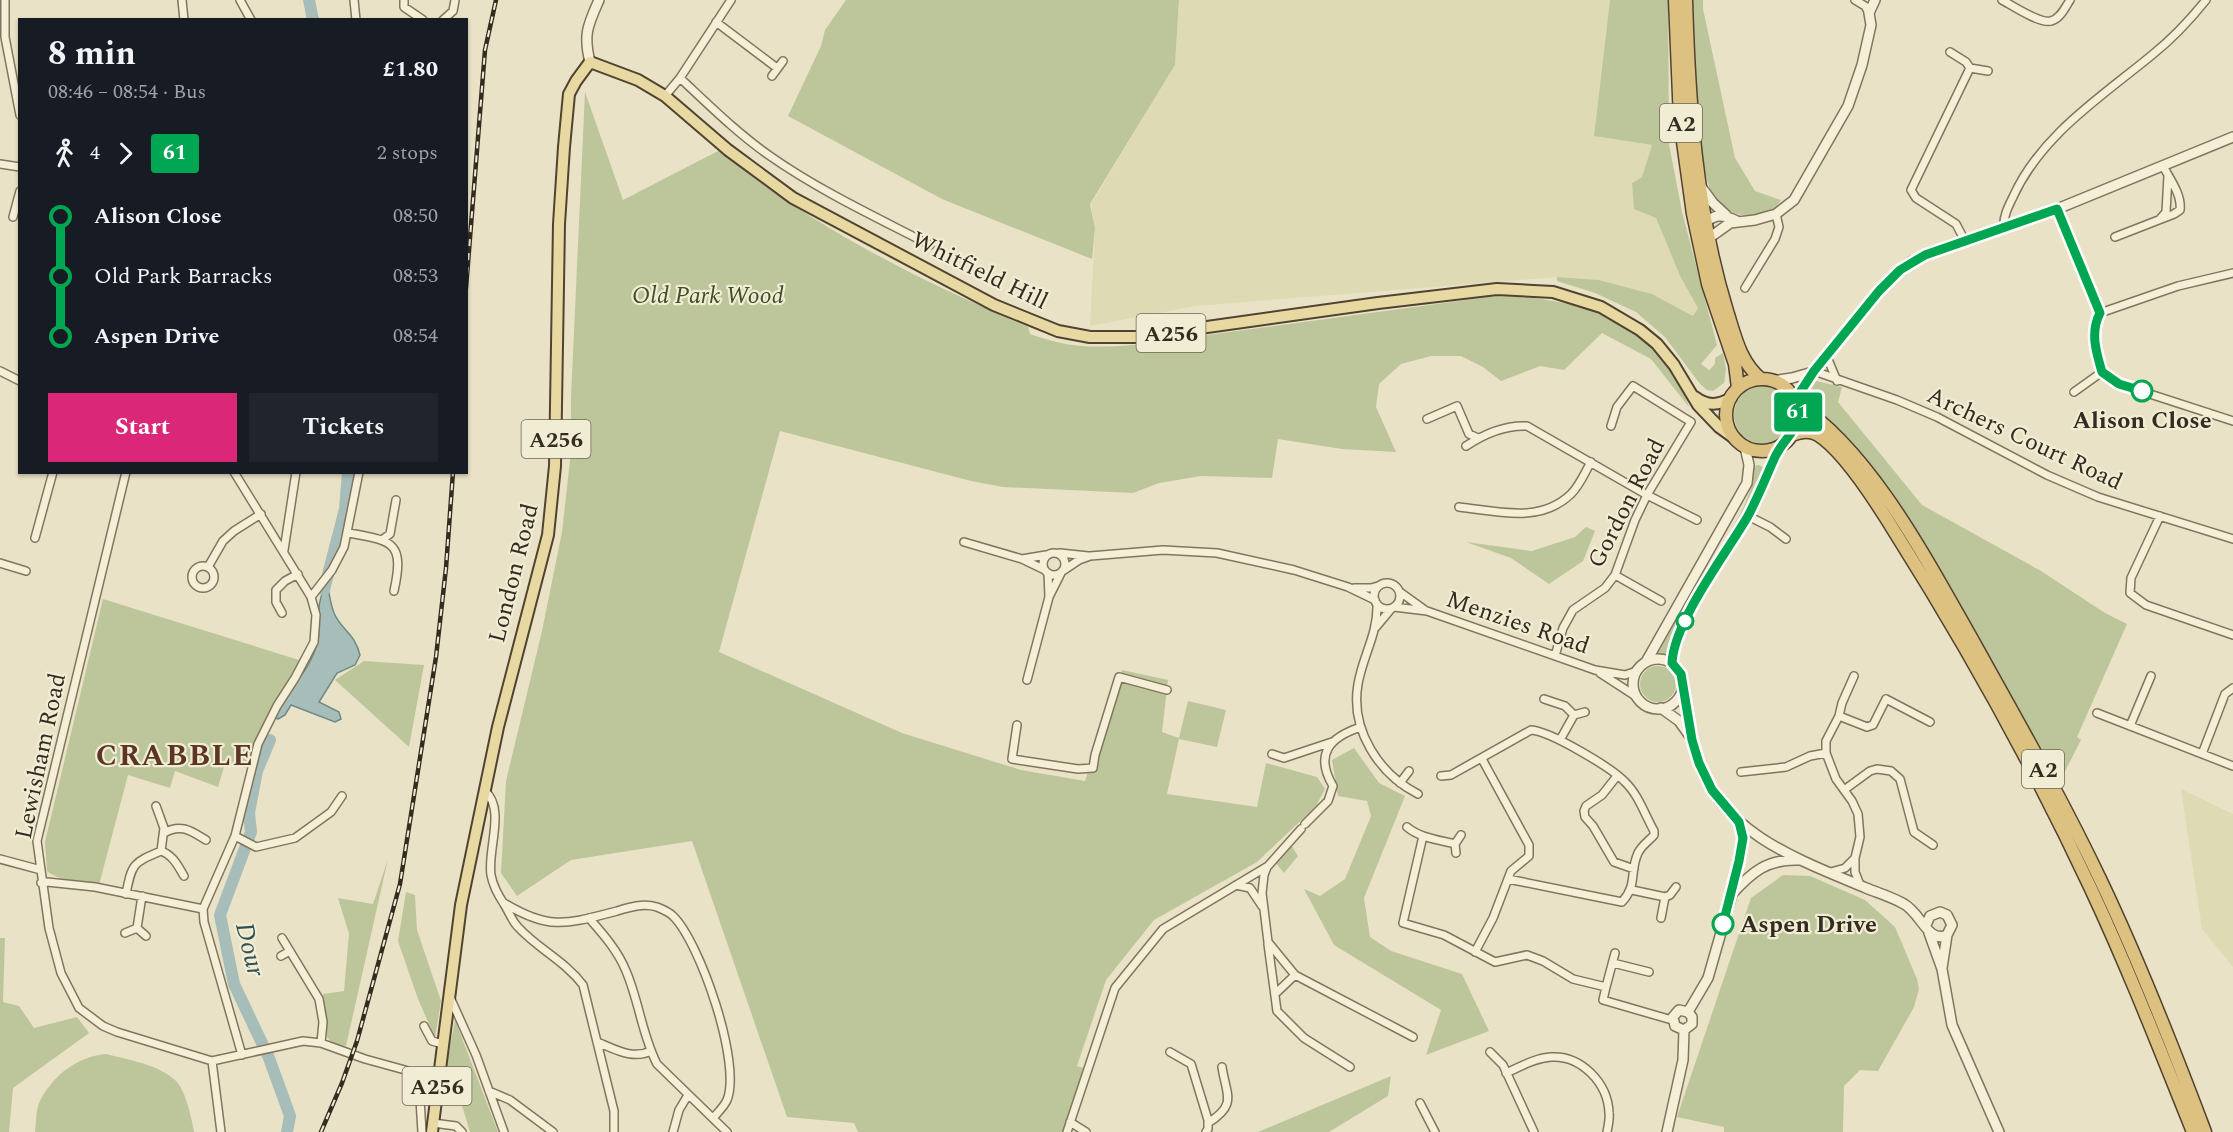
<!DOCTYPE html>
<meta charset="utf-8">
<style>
:root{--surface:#171b24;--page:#20242c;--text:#f1f3f6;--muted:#9ea1a6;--accent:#db2777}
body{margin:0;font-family:Spectral,serif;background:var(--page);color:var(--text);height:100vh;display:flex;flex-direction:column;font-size:22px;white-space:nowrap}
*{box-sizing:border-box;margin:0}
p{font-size:20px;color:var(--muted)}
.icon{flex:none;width:33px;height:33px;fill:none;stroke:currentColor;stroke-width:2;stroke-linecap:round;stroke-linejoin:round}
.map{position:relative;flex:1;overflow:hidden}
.drawer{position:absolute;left:18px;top:18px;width:450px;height:456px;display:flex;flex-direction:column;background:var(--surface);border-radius:0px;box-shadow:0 2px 4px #0004}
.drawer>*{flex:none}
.badge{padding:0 12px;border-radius:4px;font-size:21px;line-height:39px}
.map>.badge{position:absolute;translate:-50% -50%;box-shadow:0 0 0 3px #fff}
.legs{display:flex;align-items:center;gap:9px;height:66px;padding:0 30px;font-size:20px}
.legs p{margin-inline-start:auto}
.overview{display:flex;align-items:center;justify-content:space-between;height:102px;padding:0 30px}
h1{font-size:33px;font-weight:700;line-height:45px}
.cta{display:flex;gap:12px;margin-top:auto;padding:12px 30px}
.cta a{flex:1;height:69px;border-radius:0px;background:var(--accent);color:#fff;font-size:24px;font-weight:700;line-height:69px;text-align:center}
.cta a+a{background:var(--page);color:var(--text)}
ul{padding:0 30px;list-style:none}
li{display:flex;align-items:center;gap:21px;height:60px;font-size:22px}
li i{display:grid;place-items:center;width:9px;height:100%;margin:0 8px;background:currentColor}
li i::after{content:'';width:15px;height:15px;margin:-8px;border:4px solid;border-radius:50%;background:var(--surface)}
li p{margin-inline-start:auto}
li:first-child i{background:linear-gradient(#0000 50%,currentColor 0)}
li:last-child i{background:linear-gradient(currentColor 50%,#0000 0)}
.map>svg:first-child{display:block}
.farmland{fill:#dedbb4}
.green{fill:#bdc69b}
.water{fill:#a7bdb9;stroke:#6e8a86;stroke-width:1.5}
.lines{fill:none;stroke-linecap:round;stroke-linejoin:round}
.river{stroke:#a7bdb9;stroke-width:12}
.minor-casing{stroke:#82755d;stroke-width:10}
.tertiary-casing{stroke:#82755d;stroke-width:12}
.primary-casing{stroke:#514331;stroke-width:14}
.trunk-casing{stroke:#514331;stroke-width:15}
.minor{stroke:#f5efd8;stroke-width:7}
.tertiary{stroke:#f5efd8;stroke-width:9}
.primary{stroke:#e8d9a2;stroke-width:10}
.trunk{stroke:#dcc181;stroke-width:12}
.rail-casing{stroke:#342c20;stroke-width:4.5}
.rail{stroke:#f1ecd4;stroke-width:2;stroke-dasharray:7;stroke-linecap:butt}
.line-1-casing{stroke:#fff;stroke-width:14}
.line-1{stroke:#00a651;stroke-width:9}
.stop-1-dot{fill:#fff;stroke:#00a651;stroke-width:3}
.labels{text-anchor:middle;stroke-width:4.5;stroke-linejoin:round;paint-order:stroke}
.shield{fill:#f1ecd4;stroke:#6d6656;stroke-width:1.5}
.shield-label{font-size:22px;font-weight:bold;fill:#342c20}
.street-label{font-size:24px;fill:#342c20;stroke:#f1ecd4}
.park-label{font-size:24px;font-style:italic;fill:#414e28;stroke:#f1ecd4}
.stop-label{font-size:24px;font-weight:bold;fill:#342c20;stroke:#f1ecd4}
.water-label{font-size:26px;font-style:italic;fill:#315152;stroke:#f1ecd4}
.district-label{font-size:30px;font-weight:bold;letter-spacing:1.5px;fill:#5c3524;stroke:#f1ecd4}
</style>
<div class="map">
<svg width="2233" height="1132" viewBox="0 0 2233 1132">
<rect width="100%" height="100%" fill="#e9e2c6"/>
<path class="farmland" d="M1179 0H1610L1594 136 1652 145 1642 177 1656 218 1681 278 1698 308 1693 316 1652 294 1599 280 1557 277 1196 306 1090 326 1095 228 1091 204 1175 65Z
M2181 789 2233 814V967L2202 929Z"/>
<path class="green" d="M846 0H1179L1175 65 1090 204 1095 228 1092 259 942 199 788 116 821 46 825 30Z
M1610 0H1668L1669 144 1682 212 1717 345 1701 364 1709 370 1715 364V358L1723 353 1726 369 1724 383 1713 391 1707 390 1700 384 1665 337 1636 312 1595 293 1557 281V277L1599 280 1652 294 1693 316 1698 308 1681 278 1656 218 1634 209 1632 183 1642 177 1652 145 1594 136Z
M1691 0H1703V9L1735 158 1755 191 1781 200C1773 212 1763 215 1749 215 1735 216 1718 208 1712 194 1704 177 1703 157 1701 139 1695 93 1693 47 1691 0Z
M585 92 623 200 720 150C810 227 920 280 1028 327L1030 334C1070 348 1091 348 1133 345L1496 296C1564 297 1645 314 1679 381 1683 389 1686 398 1689 407L1651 359 1602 333 1564 370 1540 366 1501 381 1483 367 1461 356H1431L1401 364 1379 384 1376 407 1396 452 1342 449 1278 439 1272 478 1201 476 1159 483 1133 493 1003 487 971 481 780 431 719 652 902 733 1021 770 1085 781 1122 670 1168 680 1162 732 1179 738 1188 701 1226 710 1217 747 1179 739 1167 794 1257 807 1266 763 1317 777 1325 789 1316 806 1257 862 1154 920 1106 980 1077 1066 1087 1069 1067 1132H858L854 1123 787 1117 692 841 571 860 517 896 501 873 506 781 542 631 562 532 571 452V397Z
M1816 381 1842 387 1838 402 1922 505 2041 571 2105 613 2127 624 2077 737 2081 740 2059 783 2023 717 1909 522 1837 430 1817 410 1808 395Z
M1734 415a29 29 0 1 1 58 0a29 29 0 1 1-58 0Z
M1759 465 1766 469 1737 528 1699 589 1695 586C1715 553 1755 504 1754 466Z
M1586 527 1595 531 1583 561 1549 584 1511 558 1466 542 1532 551 1575 537Z
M103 599 299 660C283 696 256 728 248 768L225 764 218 787 175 771 170 788 128 775 99 885C82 882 61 882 47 871L45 842Z
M1687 601 1691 602 1669 660 1655 658Z
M364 661 424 665 409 747 335 680Z
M1640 684a18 18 0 1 1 36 0a18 18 0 1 1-36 0Z
M1354 748 1379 783 1405 796 1364 898 1370 937 1391 951 1462 974 1489 1031 1426 1055 1441 1010 1334 945 1304 889 1320 896 1345 879 1371 816 1367 801 1338 796 1332 760Z
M1291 845 1298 856 1284 873 1275 862Z
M388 859 346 1046 332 1043 327 1037 323 994 344 991 349 934 338 898 373 904Z
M1783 875 1810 876 1865 900 1895 927 1917 979 1919 989 1914 1007 1878 1071 1860 1070 1844 1086 1843 1132H1724V1127L1677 1117 1751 898Z
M406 892 415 895 417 930 441 1001 435 1038 418 999 398 941Z
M0 938H5L3 1002 19 1006 34 1028 77 1017 89 1033 13 1088 9 1132H0Z
M455 1020 498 1132H470L457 1089 443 1085Z
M106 1054C129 1060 157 1064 175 1080 185 1088 192 1119 194 1132H35C36 1123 36 1111 39 1103 52 1076 76 1057 106 1054Z
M1391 1076 1388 1096 1329 1132H1258Z"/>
<path class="water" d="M328 589C330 597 331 606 334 613 341 630 355 633 360 655L355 665 337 673 319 702 339 712 341 719 335 722 291 705 285 715 278 719 275 717 278 708C291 688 313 665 318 640 321 622 315 606 324 590Z"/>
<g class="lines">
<path class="river" d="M309 0 313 20
M324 590 345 509 348 472
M270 740 257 771 249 813 251 832 220 915 234 984 269 1058 290 1116 287 1132"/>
<defs>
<path id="minor" d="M5 0V37L20 115
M182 0 184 20
M240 0 251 20
M354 0 356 20
M404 0V7L423 20
M1855 0 1865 6 1869 13
M2002 0C2013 6 2040 24 2051 21 2060 19 2065 8 2070 0
M443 20 453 11 455 0
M716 22 777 68
M1950 52 1966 62 1970 68 1988 71
M772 76 783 61
M680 78C709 105 737 133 770 156 820 191 876 217 930 245
M665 96 680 78 731 0
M0 164 20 167
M2057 209 2100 313
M13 217 20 191
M2160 219 2166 212 2168 176
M2004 227C2003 217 2008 207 2013 197 2041 135 2101 97 2152 55 2172 39 2190 20 2206 0
M2115 237 2174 214 2180 210C2182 195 2170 179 2163 166
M1965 241 1956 224 1916 198 1911 190 1970 68
M1745 288 1775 239 1779 227 1776 214
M2100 313C2090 332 2096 352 2102 372L2119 384 2233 421
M2100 313 2178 286 2233 273
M1827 357 1837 381
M0 371 20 381
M1814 371 1897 400 1937 417 2047 475 2098 497 2233 539
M2074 392 2102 372
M1427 419 1457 406 1469 434 1478 438
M1466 446C1484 434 1505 425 1527 426L1647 495 1697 520
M126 472 37 841 49 928 61 973 79 1008 103 1026 117 1032 212 1061 303 1041 321 1043 365 1059 405 1070 414 1074 419 1083 422 1132
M234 472 311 597 316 615 314 642 295 678 277 706 258 744 235 836 203 909 204 922 242 1055
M1459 507C1497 511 1540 524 1571 494 1580 485 1585 472 1591 462
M1748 516 1770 527 1786 539
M2160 516 2131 578 2130 593 2146 605 2233 635
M349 533C392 541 405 541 394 591
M35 538 53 472
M383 539 390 534 396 500
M964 542 1022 559 1045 570
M284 550 296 472
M1043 564a11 11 0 1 1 22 0a11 11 0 1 1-22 0Z
M1060 553 1088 556
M1022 559 1046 555
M0 563 26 571
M192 577a11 11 0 1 1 22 0a11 11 0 1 1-22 0Z
M208 567 223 541 234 531 261 514
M1064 570 1079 560 1090 556 1163 550 1217 553 1294 570 1348 587 1375 600
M1048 573 1049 597
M1615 575 1661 601
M1374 596a13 13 0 1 1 26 0a13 13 0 1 1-26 0Z
M1354 588H1371L1378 586
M1400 592 1425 610
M311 597 332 570 344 547 359 472
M1377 604C1378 634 1363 655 1358 684 1350 730 1379 774 1418 794
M1394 607 1427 611 1595 670 1625 675 1637 671
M282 613 276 602V590L285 581 298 574
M1376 627 1391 609
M1555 656 1563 628 1573 610 1605 588 1615 575 1635 520 1647 495 1691 422 1633 386 1617 407 1611 426
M1600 673 1637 697
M1854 676 1842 703 1839 716 1826 741V753L1836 779 1852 801 1858 814 1860 837 1855 858V872L1860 885
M1027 680 1049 597 1061 573
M1544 699 1565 706 1574 715 1560 740
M2097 713 2233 766
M1574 715 1585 712
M1839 716 1867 727 1873 725 1886 699 1930 722
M1017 725 1012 759 1078 769 1093 768 1095 755 1119 677 1167 690
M2130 726 2151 676
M1272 754 1284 758 1332 742
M2202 754 2225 694 2233 688
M1741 772 1786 767 1810 756 1826 753
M1441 776 1451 775 1531 730C1550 731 1612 768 1625 782 1638 794 1645 815 1654 831V835C1649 841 1642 845 1638 853 1629 873 1638 884 1622 902L1508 879
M1617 776 1602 795 1586 806 1584 811 1585 817 1593 826 1614 862 1634 869
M1400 783 1409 771
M1844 790 1870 771 1877 769 1891 771 1900 779 1914 832 1933 845
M485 791C506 809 487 850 491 875 493 886 498 895 504 904 509 912 512 921 518 927 538 949 565 961 583 985L614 1111V1132
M156 806 164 828 161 851
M1305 824 1328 801 1333 786C1314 754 1330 737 1361 727
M1407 827C1420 838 1439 840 1455 844
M164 833C181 823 191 831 206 840
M235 836 256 847 295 838 331 812 342 796
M1423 836 1403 923 1444 935 1495 962 1527 955 1543 961 1573 979 1606 987 1603 1000 1672 1020
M1456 853 1455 844 1461 835
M0 859 41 870
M1267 867 1264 875 1262 893 1268 942 1295 975 1413 1037
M1831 872 1845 868 1855 858
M41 883 47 882 95 887 203 909
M1236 885 1250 888 1262 906
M1632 890 1665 897
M126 894C132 863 133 863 161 851 173 855 178 866 184 876
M504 903C550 931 567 924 617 911 630 907 643 903 657 907 662 909 669 912 673 916 700 942 742 1064 727 1100 724 1107 717 1113 713 1118
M589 918C603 934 618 951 626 971 639 1001 642 1035 657 1064L727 1132
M1661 918 1665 897 1670 895 1676 887
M137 928 142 896
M125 933 137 928 146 936
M282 938 319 999 323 1022 321 1043
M1268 944 1277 1011 1304 1038 1350 1067
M1475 952 1493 918 1511 871 1529 856V845L1482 759
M281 956 290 951
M1613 963 1649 972
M1606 987 1615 953
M1275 994 1295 975
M449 995 476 1055 504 1132
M424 1026 432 1041 443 1044
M597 1042C615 1049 632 1060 651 1051
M1170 1052 1191 1064 1208 1120V1129L1206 1132
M1490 1052 1503 1065 1534 1132
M212 1061 221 1132
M1506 1073C1520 1067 1535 1058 1551 1057 1581 1055 1608 1083 1609 1113 1610 1119 1608 1126 1607 1132
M489 1091 510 1100 553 1132
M1420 1103 1435 1132
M1070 1122 1086 1132
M433 1123 456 1126 462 1132
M1208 1123C1238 1104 1226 1095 1222 1067
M673 1132 679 1110 688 1095
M1067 1132 1115 988 1163 929 1268 866 1301 829"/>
<path id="tertiary" d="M590 62C583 34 588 25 599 0
M1702 188 1713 203 1726 215
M1703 226C1713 213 1723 214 1737 221
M1709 238 1730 223 1755 220 1776 214 1794 200 1848 106 1862 65 1871 25 1869 13 1875 0
M1772 381 1792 378 1813 372
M1795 400 1814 371 1879 291 1892 277 1911 262 1932 252 2057 209 2233 137
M1633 684a25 25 0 1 1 50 0a25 25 0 1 1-50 0Z
M1646 662 1747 483 1749 465 1745 447
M1672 663C1674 622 1726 554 1748 517 1761 494 1769 469 1781 446
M1682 688C1688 713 1690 740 1699 764 1725 835 1802 861 1866 888 1878 893 1892 897 1904 904 1921 913 1928 944 1947 935L1952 925 1947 915 1940 912 1930 916 1926 925
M1661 708 1679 721 1689 735
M1732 894C1752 872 1767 859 1798 860
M1929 933 1942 969 1952 1025 1999 1132
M1942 968 1947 935
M1688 1012 1708 978 1732 894 1743 838 1739 822
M1684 1030 1675 1026 1673 1017 1679 1010 1688 1012
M1684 1030 1692 1024V1017L1688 1012
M1667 1132 1683 1060 1684 1030"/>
<path id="primary" d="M1695 397C1707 406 1718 406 1731 398
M432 1132 461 905 498 727 548 535 555 466 559 224 564 147 569 94 576 81 590 62 638 80 665 96 728 150 793 198 994 305 1058 331 1090 337H1136L1378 303 1497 289 1553 292 1601 307 1640 330 1657 344 1674 365 1698 405 1719 427 1737 440"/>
<path id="trunk" d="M1675 0 1680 120 1693 214 1708 284 1735 364 1738 388
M1686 0C1689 105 1696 210 1727 311 1735 336 1740 362 1761 379
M1726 415a36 36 0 1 1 72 0a36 36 0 1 1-72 0Z
M1796 403C1871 451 1929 564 1973 641 2017 720 2062 799 2101 881 2140 963 2173 1047 2205 1132
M1792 435C1801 431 1810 430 1818 435 1844 451 1880 508 1896 534 1968 648 2034 767 2091 889 2128 968 2160 1050 2193 1132"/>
</defs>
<use href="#minor" class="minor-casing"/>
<use href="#tertiary" class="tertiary-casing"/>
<use href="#primary" class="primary-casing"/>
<use href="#trunk" class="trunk-casing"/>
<use href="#minor" class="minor"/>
<use href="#tertiary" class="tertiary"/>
<use href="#primary" class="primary"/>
<use href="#trunk" class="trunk"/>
<defs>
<path id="rail" d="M466 288 485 50 496 0
M321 1132 342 1083 357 1041 400 884 436 657 446 568 453 472"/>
</defs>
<use href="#rail" class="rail-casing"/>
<use href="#rail" class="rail"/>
</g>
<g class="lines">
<defs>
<path id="line-1" d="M1723 924 1739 861 1743 838 1739 822 1712 790 1699 763 1692 740 1681 674 1672 663C1674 621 1726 554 1748 516 1758 497 1766 477 1775 457 1785 435 1805 429 1795 400L1814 371 1879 291 1900 270 1925 255 2057 209 2100 313C2090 332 2096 352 2102 372L2119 384 2142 391"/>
</defs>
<use href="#line-1" class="line-1-casing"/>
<use href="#line-1" class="line-1"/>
</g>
<g class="stop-1-dot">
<circle cx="2142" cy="391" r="10"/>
<circle cx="1685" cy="621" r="8"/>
<circle cx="1723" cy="924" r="10"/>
</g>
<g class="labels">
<g class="shield">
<rect x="1660" y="104" width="42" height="38" rx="4.5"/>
<rect x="1136.5" y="314" width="69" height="38" rx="4.5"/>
<rect x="521.5" y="420" width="69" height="38" rx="4.5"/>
<rect x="2022" y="750" width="42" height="38" rx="4.5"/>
<rect x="402.5" y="1067" width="69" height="38" rx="4.5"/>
</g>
<g class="shield-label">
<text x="1681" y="131">A2</text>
<text x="1171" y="341">A256</text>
<text x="556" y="447">A256</text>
<text x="2043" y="777">A2</text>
<text x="437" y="1094">A256</text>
</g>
<g class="street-label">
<text transform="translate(980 270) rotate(26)" y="8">Whitfield Hill</text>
<text transform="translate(2025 438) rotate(25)" y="8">Archers Court Road</text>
<text transform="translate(1626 503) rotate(-63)" y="8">Gordon Road</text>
<text transform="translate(513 573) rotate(-76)" y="8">London Road</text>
<text transform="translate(1518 622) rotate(19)" y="8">Menzies Road</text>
<text transform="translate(40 756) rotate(-78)" y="8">Lewisham Road</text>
</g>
<g class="park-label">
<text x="708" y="303">Old Park Wood</text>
</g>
<g class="stop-label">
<text x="2142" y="428">Alison Close</text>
<text x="1740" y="932" text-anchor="start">Aspen Drive</text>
</g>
<g class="water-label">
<text transform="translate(251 949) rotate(76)" y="9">Dour</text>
</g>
<g class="district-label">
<text x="175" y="765">CRABBLE</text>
</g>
</g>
</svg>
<b class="badge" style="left:1798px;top:412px;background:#00a651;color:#fff">61</b>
<section class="drawer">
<div class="overview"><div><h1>8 min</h1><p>08:46 – 08:54 · Bus</p></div><b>£1.80</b></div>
<div class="legs"><svg class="icon" aria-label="walk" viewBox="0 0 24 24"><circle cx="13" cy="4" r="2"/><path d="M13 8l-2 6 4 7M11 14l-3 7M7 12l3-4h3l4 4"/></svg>4<svg class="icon" aria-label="forward" viewBox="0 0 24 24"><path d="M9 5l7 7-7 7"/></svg><b class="badge" style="background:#00a651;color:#fff">61</b><p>2 stops</p></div>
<ul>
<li><i style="color:#00a651"></i><b>Alison Close</b><p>08:50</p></li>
<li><i style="color:#00a651"></i><span>Old Park Barracks</span><p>08:53</p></li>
<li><i style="color:#00a651"></i><b>Aspen Drive</b><p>08:54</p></li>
</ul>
<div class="cta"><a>Start</a><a>Tickets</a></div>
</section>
</div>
